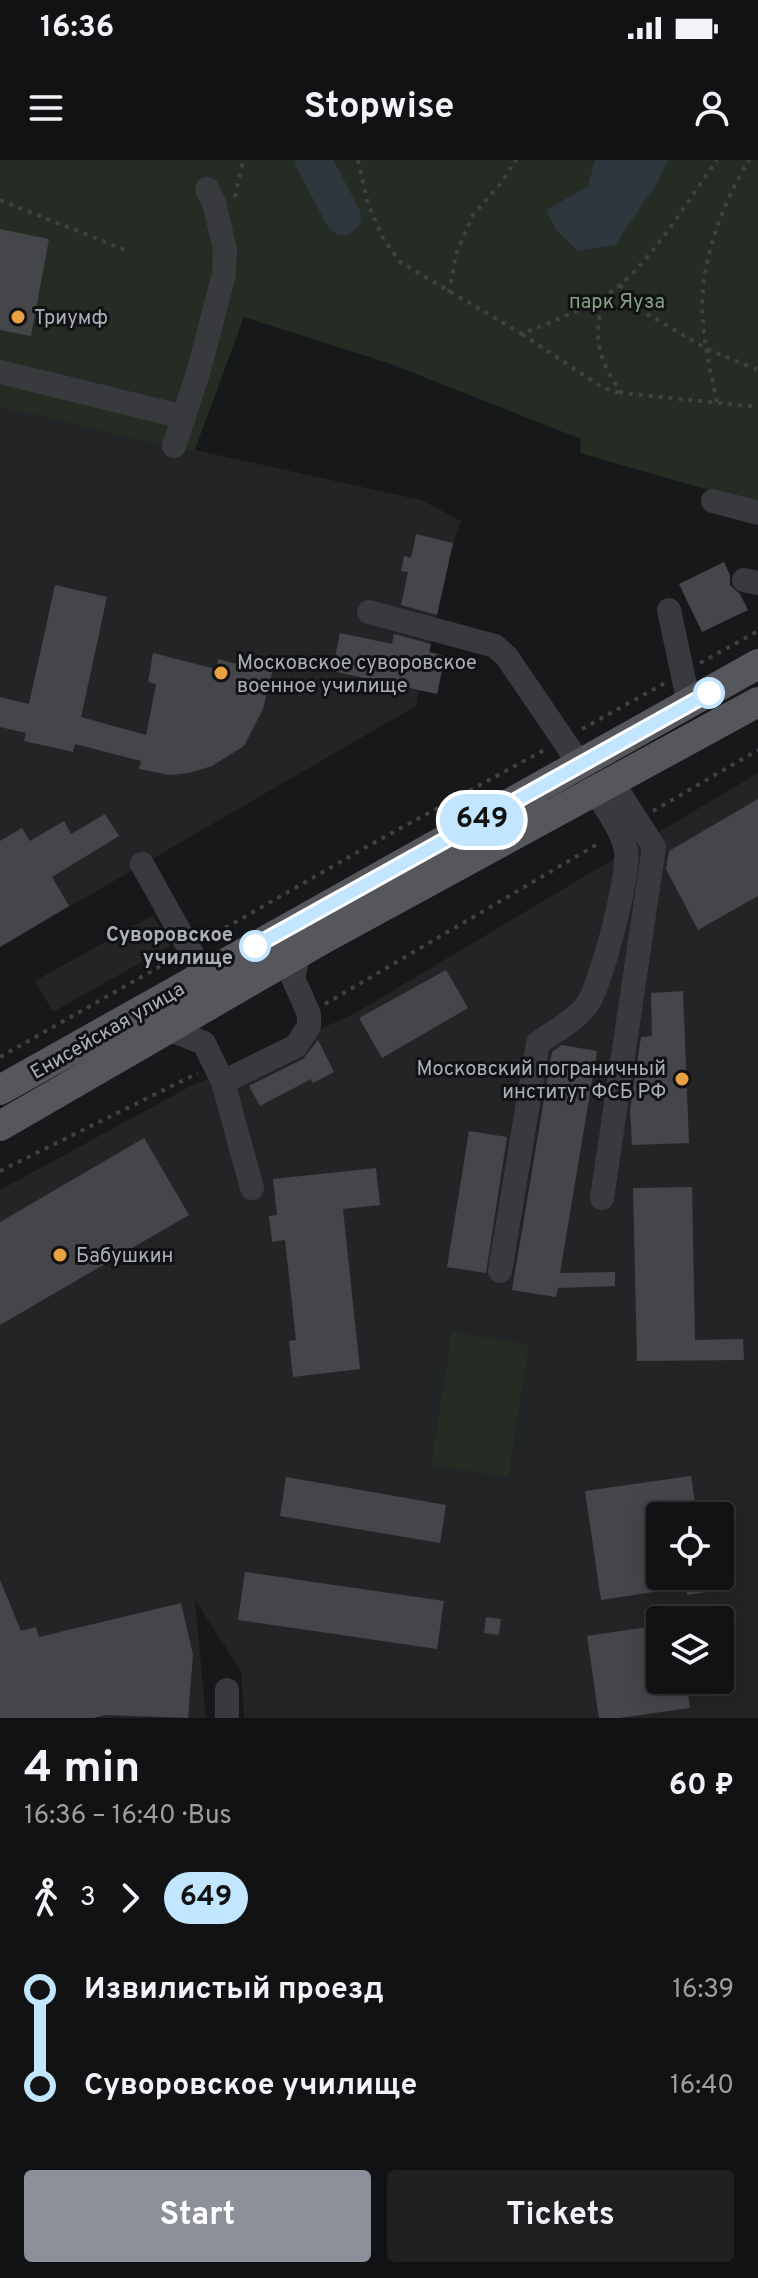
<!DOCTYPE html>
<meta charset="utf-8">
<style>
:root{--surface:#111213;--page:#1e2021;--text:#f1f3f6;--muted:#9c9ea0;--line:#303233;--accent:#8c9099}
body{margin:0;font-family:Overpass,sans-serif;background:var(--page);color:var(--text);height:100vh;display:flex;flex-direction:column;font-size:30px;white-space:nowrap}
*{box-sizing:border-box;margin:0}
p{font-size:26px;color:var(--muted)}
.icon{flex:none;width:44px;height:44px;fill:none;stroke:currentColor;stroke-width:2;stroke-linecap:round;stroke-linejoin:round}
.map{position:relative;height:1558px;overflow:hidden}
.sheet{display:flex;flex-direction:column;background:var(--surface);flex:1}
.sheet>*{flex:none}
.badge{padding:0 16px;border-radius:26px;font-size:28px;line-height:52px}
.tools{position:absolute;left:646px;top:1342px;display:grid;gap:16px}
.tools a{display:grid;place-items:center;width:88px;height:88px;border-radius:8px;background:var(--surface);box-shadow:0 4px 20px #0003,0 0 0 2px var(--line);font-size:40px}
.map>.badge{position:absolute;translate:-50% -50%;box-shadow:0 0 0 4px #fff}
.legs{display:flex;align-items:center;gap:12px;height:88px;padding:0 24px;font-size:26px}
.legs p{margin-inline-start:auto}
.summary{display:flex;align-items:center;justify-content:space-between;height:136px;padding:0 24px}
h1{font-size:44px;font-weight:700;line-height:60px}
.cta{display:flex;gap:16px;margin-top:auto;padding:16px 24px}
.cta a{flex:1;height:92px;border-radius:8px;background:var(--accent);color:#fff;font-size:32px;font-weight:700;line-height:92px;text-align:center}
.cta a+a{background:var(--page);color:var(--text)}
ul{padding:0 24px;list-style:none}
li{display:flex;align-items:center;gap:28px;height:96px;font-size:30px}
li i{display:grid;place-items:center;width:12px;height:100%;margin:0 10px;background:currentColor}
li i::after{content:'';width:20px;height:20px;margin:-10px;border:6px solid;border-radius:50%;background:var(--surface)}
li p{margin-inline-start:auto}
li:first-child i{background:linear-gradient(#0000 50%,currentColor 0)}
li:last-child i{background:linear-gradient(currentColor 50%,#0000 0)}
.status{display:flex;justify-content:space-between;align-items:center;height:56px;padding:0 40px;background:var(--surface);direction:ltr}
.status svg{height:22px;fill:currentColor}
header{display:flex;justify-content:space-between;align-items:center;height:104px;padding:0 24px;background:var(--surface);font-size:36px;font-weight:700}
.map>svg:first-child{display:block}
.built{fill:#232426;fill-rule:evenodd}
.green{fill:#242c24}
.water{fill:#2e373d}
.lines{fill:none;stroke-linecap:round;stroke-linejoin:round}
.river{stroke:#2e373d;stroke-width:36}
.building{fill:#444649}
.path{stroke:#3f4145;stroke-width:4;stroke-dasharray:4 6;stroke-linecap:butt}
.minor{stroke:#393a3e;stroke-width:24}
.major{stroke:#55575d;stroke-width:30}
.line-1-casing{stroke:#fff;stroke-width:18}
.line-1{stroke:#c2e6ff;stroke-width:12}
.poi-dot{fill:#e8a140;stroke:#121214;stroke-width:3}
.stop-1-dot{fill:#fff;stroke:#c2e6ff;stroke-width:4}
.labels{text-anchor:middle;stroke-width:6;stroke-linejoin:round;paint-order:stroke}
.park-label{font-size:20px;fill:#83a282;stroke:#121214}
.poi-label{font-size:20px;fill:#aab0b8;stroke:#121214;text-anchor:start}
.stop-label{font-size:20px;font-weight:bold;fill:#aab0b8;stroke:#121214;text-anchor:end}
.street-label{font-size:20px;fill:#aab0b8;stroke:#121214}
</style>
<div class="status"><b>16:36</b><svg viewBox="0 0 49 12"><path d="M0 12V9h3v3zM5 12V6h3v6zM10 12V3h3v9zM15 12V0h3v12zM26 1h20v11H26zM47 4h2v5h-2z"/></svg></div>
<header><svg class="icon" aria-label="menu" viewBox="0 0 24 24"><path d="M4 6h16M4 12h16M4 18h16"/></svg>Stopwise<svg class="icon" aria-label="person" viewBox="0 0 24 24"><circle cx="12" cy="8" r="4"/><path d="M4 21q1-7 8-7t8 7"/></svg></header>
<div class="map">
<svg width="758" height="1558" viewBox="0 0 758 1558">
<rect width="100%" height="100%" fill="#171819"/>
<path class="built" d="M0 247 421 340 461 361 453 383 429 492 445 496 437 534 419 530 416 546 0 787Z
M758 613V1558H244L241 1511 195 1440 206 1558H0V1030L189 927 352 855ZM660 1356H720V1416H660ZM660 1460H720V1520H660Z
M153 755 170 786 53 852 35 821Z"/>
<path class="green" d="M0 0H758V344L580 293 581 279 388 203 244 157 194 292 0 247Z
M452 1172 529 1185 508 1317 431 1305Z"/>
<path class="water" d="M595 0H668L659 20 615 85 578 91 555 69 547 50 588 26Z"/>
<g class="lines">
<path class="river" d="M313 0 343 57"/>
</g>
<path class="building" d="M0 69 49 79 31 176 0 170Z
M416 374 453 383 437 455 401 445 408 412 401 411 404 396 411 398Z
M724 402 730 415V425L740 434 748 450 702 472 679 424Z
M55 425 107 437 81 557 146 575 156 524 148 522 153 493 216 509 218 499 256 509 262 502 274 505 263 549 244 586 212 606 189 613 170 615 139 609 141 601 75 584 73 592 24 581 26 573 0 567V537L29 544Z
M340 473 392 484 394 474 431 484 429 492 445 496 437 534 332 511Z
M758 639V736L698 770 666 709 669 691Z
M105 654 119 676 52 717 69 746 0 787V681L22 668 30 681 64 661 71 674Z
M446 810 468 848 382 898 359 858Z
M683 831 689 983 632 985 630 949 641 877 652 876 651 833Z
M318 880 334 912 313 923 311 919 260 946 249 926 303 899Z
M562 885 597 891 560 1113 615 1112V1126L558 1128 556 1137 512 1130 552 892Z
M469 971 507 977 486 1113 447 1107Z
M144 978 189 1055 0 1165V1062Z
M376 1008 380 1045 343 1049 360 1209 293 1217 289 1181 296 1180 285 1080 272 1082 269 1056 277 1055 273 1019Z
M692 1027 695 1180 743 1179 744 1200 637 1201 633 1028Z
M691 1316 697 1356H660V1416H713L715 1431 687 1435 686 1427 601 1440 585 1331Z
M286 1317 446 1345 440 1383 280 1356Z
M245 1412 444 1441 437 1489 238 1460Z
M0 1420 21 1471 36 1467 39 1477 181 1443 193 1495 188 1558 106 1555 93 1558H0Z
M486 1457 501 1459 499 1475 484 1473Z
M660 1465V1520H686L690 1548 619 1558H599L587 1476Z"/>
<g class="lines">
<path class="path" d="M358 0 368 44 383 78 400 102 522 174C554 160 595 147 622 123 660 89 687 41 717 0
M235 37 243 0
M0 40 130 92
M620 125 637 148 707 189 758 210
M449 133 456 94 473 55 501 23 516 0
M604 136C593 177 597 199 622 233L758 247
M522 174 603 228 620 233
M717 242C711 215 705 188 703 161 698 107 721 46 749 0
M700 503 758 471
M582 569 665 523
M653 651 758 590
M208 778 368 686 546 589
M325 844 601 682
M0 897 173 799
M0 1011 198 913"/>
<path class="minor" d="M0 212 184 257
M174 286 199 210 224 114 225 90 214 42 207 29
M713 341 758 353
M744 420 758 423
M669 450 689 544
M369 452 495 486 507 497 581 606
M142 704 204 815
M168 869 204 883 223 922 296 886 309 866V854L293 818 299 793
M223 922 252 1028
M602 1038 654 687 612 622
M500 1111 538 883C553 872 576 860 587 845 601 825 630 714 626 691 622 669 606 649 595 631
M227 1530V1558"/>
<path class="major" d="M0 930 758 504
M0 966 323 779 758 542"/>
</g>
<g class="lines">
<defs>
<path id="line-1" d="M255 786 709 533"/>
</defs>
<use href="#line-1" class="line-1-casing"/>
<use href="#line-1" class="line-1"/>
</g>
<g class="poi-dot">
<circle cx="18" cy="157" r="8"/>
<circle cx="221" cy="513" r="8"/>
<circle cx="682" cy="919" r="8"/>
<circle cx="60" cy="1095" r="8"/>
</g>
<g class="stop-1-dot">
<circle cx="709" cy="533" r="14"/>
<circle cx="255" cy="786" r="14"/>
</g>
<g class="labels">
<g class="park-label">
<text x="617" y="148">парк Яуза</text>
</g>
<g class="poi-label">
<text x="34" y="164">Триумф</text>
<text x="237" y="509">Московское суворовское<tspan x="237" dy="23">военное училище</tspan></text>
<text x="666" y="915" text-anchor="end">Московский пограничный<tspan x="666" dy="23">институт ФСБ РФ</tspan></text>
<text x="76" y="1102">Бабушкин</text>
</g>
<g class="stop-label">
<text x="233" y="781">Суворовское<tspan x="233" dy="23">училище</tspan></text>
</g>
<g class="street-label">
<text transform="translate(107 870) rotate(-30)" y="7">Енисейская улица</text>
</g>
</g>
</svg>
<div class="tools">
<a><svg class="icon" aria-label="locate" viewBox="0 0 24 24"><circle cx="12" cy="12" r="6"/><path d="M12 2v4M12 18v4M2 12h4M18 12h4"/></svg></a>
<a><svg class="icon" aria-label="layers" viewBox="0 0 24 24"><path d="M12 4l9 5-9 5-9-5zM3 14l9 5 9-5"/></svg></a>
</div>
<b class="badge" style="left:482px;top:660px;background:#c2e6ff;color:#111">649</b>
</div>
<section class="sheet">
<div class="summary"><div><h1>4 min</h1><p>16:36 – 16:40 · Bus</p></div><b>60 ₽</b></div>
<div class="legs"><svg class="icon" aria-label="walk" viewBox="0 0 24 24"><circle cx="13" cy="4" r="2"/><path d="M13 8l-2 6 4 7M11 14l-3 7M7 12l3-4h3l4 4"/></svg>3<svg class="icon" aria-label="forward" viewBox="0 0 24 24"><path d="M9 5l7 7-7 7"/></svg><b class="badge" style="background:#c2e6ff;color:#111">649</b></div>
<ul>
<li><i style="color:#c2e6ff"></i><b>Извилистый проезд</b><p>16:39</p></li>
<li><i style="color:#c2e6ff"></i><b>Суворовское училище</b><p>16:40</p></li>
</ul>
<div class="cta"><a>Start</a><a>Tickets</a></div>
</section>
